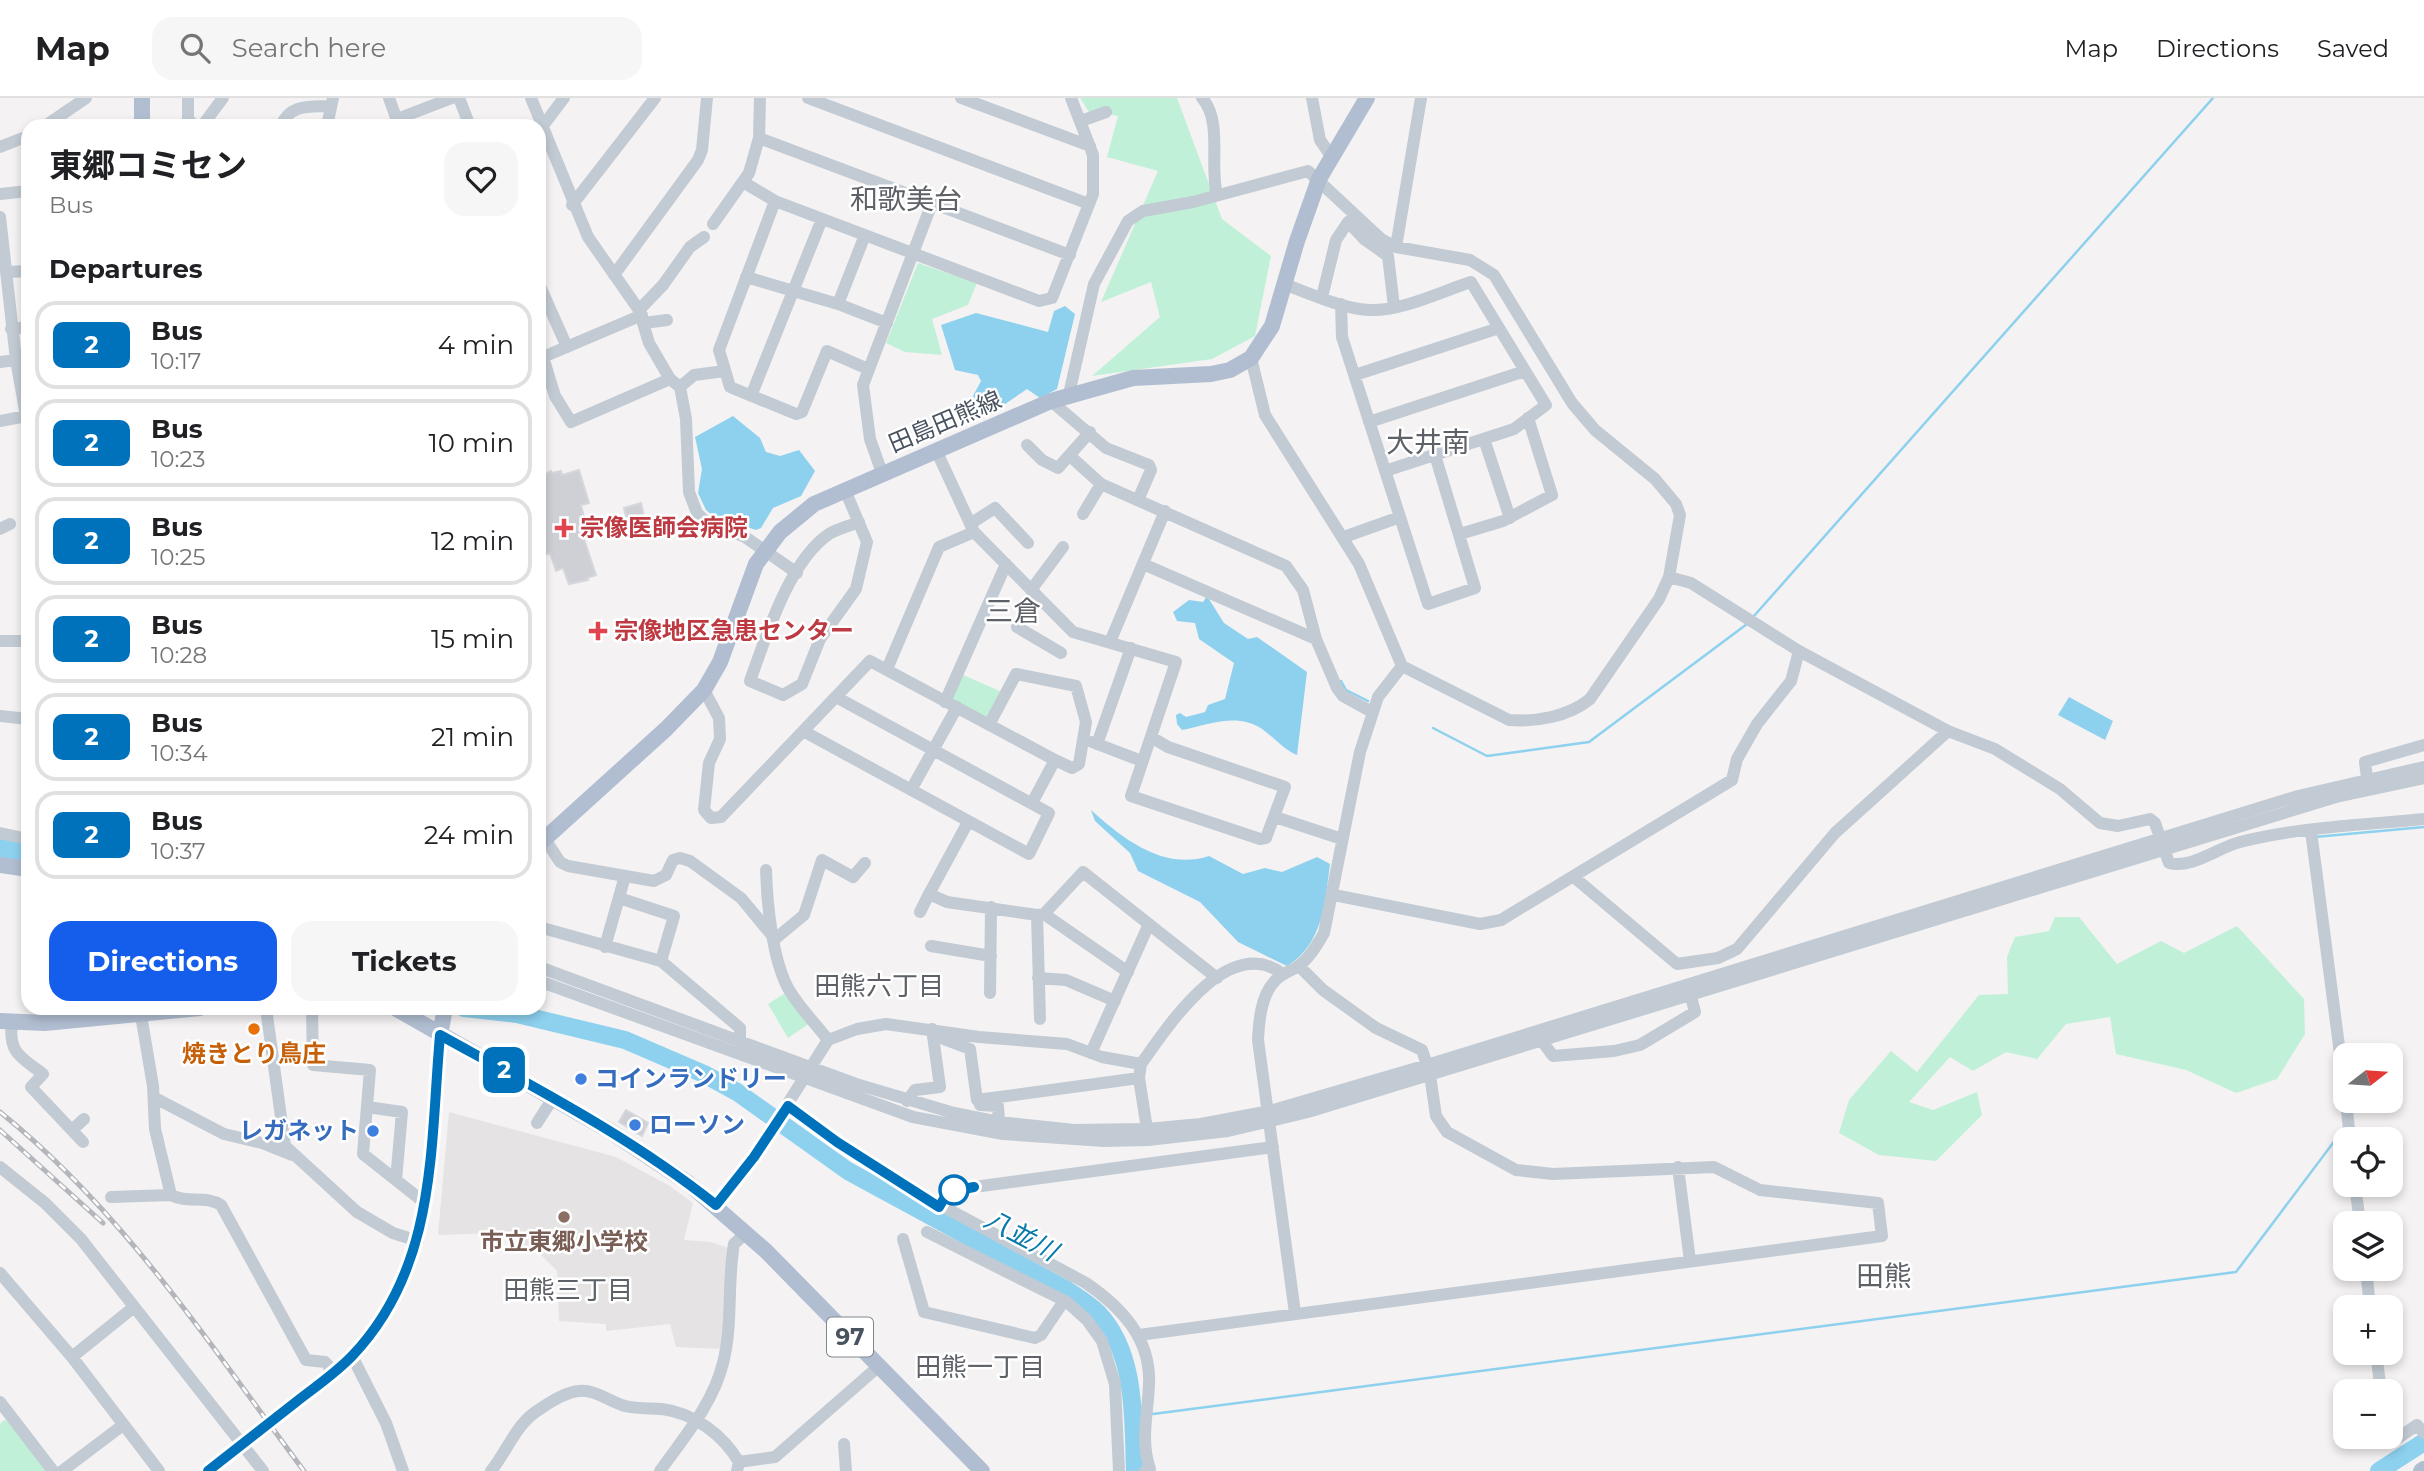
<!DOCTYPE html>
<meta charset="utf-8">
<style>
:root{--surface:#fff;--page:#f6f6f6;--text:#202124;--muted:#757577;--line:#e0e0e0;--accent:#155deb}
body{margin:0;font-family:Montserrat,"Noto Sans JP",sans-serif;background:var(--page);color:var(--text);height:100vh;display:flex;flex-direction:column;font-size:26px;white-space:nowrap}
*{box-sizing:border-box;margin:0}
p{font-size:23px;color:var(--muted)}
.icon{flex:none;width:38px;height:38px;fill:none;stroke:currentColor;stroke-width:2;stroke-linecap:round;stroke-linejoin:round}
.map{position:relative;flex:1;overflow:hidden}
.sheet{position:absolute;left:21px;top:21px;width:525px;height:896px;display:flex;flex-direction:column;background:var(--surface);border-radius:21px;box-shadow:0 4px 10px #0003}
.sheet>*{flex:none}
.badge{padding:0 14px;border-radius:10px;font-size:24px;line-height:46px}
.needle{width:46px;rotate:73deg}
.buttons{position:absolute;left:2333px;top:945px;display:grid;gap:14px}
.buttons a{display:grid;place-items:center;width:70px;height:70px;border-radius:14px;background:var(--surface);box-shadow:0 4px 10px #0003;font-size:35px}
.map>.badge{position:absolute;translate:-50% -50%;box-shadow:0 0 0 4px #fff}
h2{padding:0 28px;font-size:26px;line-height:63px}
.round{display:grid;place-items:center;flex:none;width:74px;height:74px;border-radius:21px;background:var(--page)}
.summary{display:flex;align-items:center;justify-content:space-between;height:119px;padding:0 28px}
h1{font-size:33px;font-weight:700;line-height:52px}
.action{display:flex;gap:14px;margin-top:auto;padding:14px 28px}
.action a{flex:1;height:80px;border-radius:21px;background:var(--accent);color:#fff;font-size:28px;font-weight:700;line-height:80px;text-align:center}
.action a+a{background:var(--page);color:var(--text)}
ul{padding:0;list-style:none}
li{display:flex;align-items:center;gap:21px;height:88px;margin:0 14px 10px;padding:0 14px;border:4px solid var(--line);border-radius:21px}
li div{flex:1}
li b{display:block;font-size:26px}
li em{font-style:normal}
li .badge{min-width:77px;font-weight:700;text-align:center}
header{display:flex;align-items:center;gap:42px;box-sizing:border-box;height:98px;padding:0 35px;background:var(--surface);border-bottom:2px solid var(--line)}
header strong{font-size:33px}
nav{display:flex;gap:38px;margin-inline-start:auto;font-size:24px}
.search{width:490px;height:63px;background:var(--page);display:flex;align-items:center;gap:18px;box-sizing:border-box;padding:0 24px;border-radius:21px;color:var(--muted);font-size:26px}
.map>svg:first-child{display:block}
.education{fill:#e5e3e4}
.green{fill:#c0f1d8}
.water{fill:#8dd1ef}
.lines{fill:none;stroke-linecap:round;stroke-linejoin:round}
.stream{stroke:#8dd1ef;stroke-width:2.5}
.river{stroke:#8dd1ef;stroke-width:18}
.building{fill:#ced0d6;stroke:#d6d7dd;stroke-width:2}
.minor{stroke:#c2cad3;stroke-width:12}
.major{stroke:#b1bed1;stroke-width:16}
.rail-casing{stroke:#b4b6bc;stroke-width:5}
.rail{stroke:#fff;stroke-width:2.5;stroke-dasharray:8;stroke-linecap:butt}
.line-casing{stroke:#fff;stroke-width:16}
.line{stroke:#0072bc;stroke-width:10}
.health-dot{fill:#e0444e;stroke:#fff;stroke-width:2.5}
.food-dot{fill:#e8710a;stroke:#fff;stroke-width:2.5}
.shop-dot{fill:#3f7fe0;stroke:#fff;stroke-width:2.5}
.stop-dot{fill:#fff;stroke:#0072bc;stroke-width:3.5}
.education-dot{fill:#8d6e63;stroke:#fff;stroke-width:2.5}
.labels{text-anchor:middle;stroke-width:5;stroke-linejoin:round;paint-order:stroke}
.shield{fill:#fff;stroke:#808790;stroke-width:2}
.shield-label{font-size:23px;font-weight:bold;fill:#495360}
.street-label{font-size:24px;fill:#495360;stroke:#fff}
.health-label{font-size:24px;font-weight:bold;fill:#be3a42;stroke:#fff;text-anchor:start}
.food-label{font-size:24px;font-weight:bold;fill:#c56008;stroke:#fff}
.shop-label{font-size:24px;font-weight:bold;fill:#366cbe;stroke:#fff;text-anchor:start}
.education-label{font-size:24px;font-weight:bold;fill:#785e54;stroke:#fff}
.neighbourhood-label{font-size:26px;fill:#5e6167;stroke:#fff}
.water-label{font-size:26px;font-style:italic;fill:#087aab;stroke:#fff}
.quarter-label{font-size:28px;fill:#5e6167;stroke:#fff}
</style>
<header>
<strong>Map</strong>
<div class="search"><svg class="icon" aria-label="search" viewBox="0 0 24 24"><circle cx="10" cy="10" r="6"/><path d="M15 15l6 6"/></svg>Search here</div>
<nav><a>Map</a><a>Directions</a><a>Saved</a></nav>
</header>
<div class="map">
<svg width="2424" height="1373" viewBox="0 0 2424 1373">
<rect width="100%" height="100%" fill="#f4f2f2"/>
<path class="education" d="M449 1014 616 1059 670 1088 693 1105 684 1142 711 1144 731 1151 722 1251 676 1249 670 1226 606 1233V1226L559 1223 557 1173 535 1151 524 1148 523 1134 438 1137Z"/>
<path class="green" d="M1080 0H1177L1222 121 1271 158 1255 238 1212 261 1092 278 1160 219 1151 184 1101 204 1158 73 1107 59 1118 18 1089 14Z
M918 165 977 185 968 207 932 221 942 257 905 254 886 245Z
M961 576 1002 594 989 618 985 620 952 602Z
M2055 819H2079L2117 866 2161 843 2184 855 2237 828 2304 901 2305 936 2277 981 2236 995 2186 972 2116 956 2110 919 2066 926 2037 961 2006 954 1973 973 1950 959 1909 1004 1933 1012 1977 994 1982 1017 1936 1063 1879 1057 1839 1035 1849 1002 1891 953 1917 974 1979 897 2008 896 2007 859 2015 839 2049 833Z
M787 894 810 925 788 940 768 906Z
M4 1322 9 1323 48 1373H0V1326Z"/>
<path class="water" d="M1065 208 1075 216 1057 291 1040 300 1027 291 986 319 973 298 981 283 978 277 955 272 941 227 976 215 1048 234 1054 213Z
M733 318 760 340 766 354 780 358 799 352 815 373 801 398 773 410 761 430 756 432 713 418 706 412 698 395 702 371 695 339Z
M1207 498 1224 525 1248 541 1257 539 1307 574 1297 657C1283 651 1275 640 1262 631 1237 614 1208 627 1182 632L1177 626 1176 617 1180 615 1186 619 1205 614 1208 607 1225 601 1234 565 1199 541 1195 525 1177 523 1173 514 1189 502 1203 504Z
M2069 599 2113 623 2105 642 2058 617Z
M1091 712C1123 741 1164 773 1209 758L1243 776 1265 770 1282 774 1317 759 1330 766C1325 805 1323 846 1287 868L1238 844 1200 804 1138 773 1130 755 1095 723Z"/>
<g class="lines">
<path class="stream" d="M1753 519 2213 0
M1341 583 1346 592 1368 603
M1433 630 1487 658 1589 644 1747 526
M2315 739 2424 729
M1153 1316 2236 1174 2345 1029"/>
<path class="river" d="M0 750 28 755
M464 910 517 916 625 942 704 976 737 994 848 1073 1067 1192C1077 1199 1089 1206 1098 1215 1137 1256 1133 1322 1135 1373
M2379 1373 2424 1344"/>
</g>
<path class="building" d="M579 372 589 405 581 407 586 427 580 429 596 477 587 480 588 482 569 486 563 470 556 473 550 455 539 459V379L551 373 552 375 561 373 562 377Z
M641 405 645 423 628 427 624 410Z
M626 1012 648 1025 642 1038 619 1024Z"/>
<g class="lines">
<path class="minor" d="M188 0V20L194 28
M389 0 399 28
M459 0 470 28
M531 0 588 139 639 212 649 245 670 281 680 289 686 321 689 394 697 415 705 423 745 439 797 475
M808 0 1089 106
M961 0 1090 48
M1202 0C1223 23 1209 68 1217 97
M1312 0 1320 42 1331 58
M397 21 452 0
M1081 23 1106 14
M45 28 86 0
M202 28 223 0
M281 28C290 6 308 9 329 8
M327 28 333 0
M539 33 564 0
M759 40 1070 157
M0 49 28 38
M743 84 775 103 1039 203 1052 200 1093 96V57L1071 0
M0 96 28 93
M775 103 719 252 730 289 796 316 802 314 827 253 868 271
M572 107 655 0
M0 119 16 262 28 260
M713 126 749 75 759 40 760 0
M1396 149 1421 0
M7 174 28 173
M614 177 698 62 702 52 707 0
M746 179 838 206 887 225
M539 186 567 249
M1286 187C1312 196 1342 211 1370 212 1402 213 1440 194 1471 184L1546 307 1514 331 1385 373
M1322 199 1336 142 1348 124 1364 141 1388 158 1394 209
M838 206 865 137
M1341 206 1342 239 1428 506 1475 490 1435 357
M639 212 663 187 690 149 704 139
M642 217 543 259 555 298 571 324 670 281
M644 225 667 222
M11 231 28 229
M0 264 16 262 26 318 0 323
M1355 277 1499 230
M680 289 694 277 725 273
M1069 296 1094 186 1128 123 1143 113 1193 104 1308 73 1381 141 1396 149 1470 162 1494 177 1572 305 1595 332 1655 381 1676 406 1680 417 1669 479 1659 501 1590 601C1568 619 1536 624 1509 622L1402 568 1359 466 1265 317 1251 260
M751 298 822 121
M1051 303 1106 350 1149 367 1151 372 1138 402
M1369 324 1525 273
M1484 341 1510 420
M1027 347 1042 362 1058 370 1090 334
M936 352 974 434 1073 534 1176 564 1131 698 1260 741 1266 740 1285 689 1168 649 1151 639
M1070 358 1101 386 1286 468 1303 492 1316 541 1337 590 1343 598 1372 614
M882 375 870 341 863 287 932 105
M845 392 867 444 856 491 820 541 802 586 783 597 750 583C766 539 789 463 829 436 837 431 849 428 859 424
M1083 416 1101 386
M970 426 995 410 1028 445
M0 431 10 426
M1460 436 1503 423 1552 397 1528 320
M1344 439 1400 419
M1143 466 1316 541
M1669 479 1691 485 1799 553 1948 633 1995 651 2060 691 2100 725 2118 728 2150 721 2155 725 2169 765C2192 771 2217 750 2240 744 2299 729 2363 727 2424 721
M1031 492 1063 449
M1035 495 1017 529 1061 555
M0 543H28
M1110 544 1165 413
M887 571 939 449 974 434
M704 592 719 620 720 641 709 665 704 712 711 720 721 719 870 563 1055 662 1072 670 1079 666 1086 624 1076 588 1016 576 990 625
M945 604 1006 466
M0 618 28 621
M803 633 1029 756 1049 715 836 599
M1092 644 1142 663
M1097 646 1131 550
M2367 680 2365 664 2424 647
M911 692 957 609
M1032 705 1055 662
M1275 719 1342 741
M968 724 929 796 947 804 1037 817 1044 816 1083 774 1217 880
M2311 733 2345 994
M0 735 28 741
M545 741 560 764 568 768 654 783 666 777 673 762 680 760 690 763 741 800 775 841
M766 772C767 805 772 860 788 890 798 908 815 925 828 942
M1575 780 1677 866 1718 860 1737 851 1835 735 1948 633
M1334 797 1480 826 1501 822 1732 682 1737 661 1757 626 1791 583 1799 553
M619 800 674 818 661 863
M920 814 929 796
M1044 816 1128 874
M1037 817 1040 921
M539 829 661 863 740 930V944
M775 841 804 817 822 762 853 779 865 765
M931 848 991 858
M605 849 625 778
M1299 868 1323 892 1376 930 1422 952 1427 967
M539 869 856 986 954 1015 999 1024 1074 1032 1147 1031 1201 1026 1270 1013 1427 967 2298 698 2424 669
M1038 880 1066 882 1115 903
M539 883 913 1019 1003 1036 1104 1043 1148 1042 1228 1033 1308 1014 2336 699 2424 680
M990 895 991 809
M136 910 142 923 153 988 155 1031 171 1097
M266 910 285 1048 357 1114 393 1135 418 1143
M312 910 313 967 370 972 363 1056 425 1105
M12 925C8 955 21 959 43 976L31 989 83 1044
M933 937 970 951 977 1002 1139 980
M1542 943 1553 958 1614 953 1640 947 1695 914 1689 891
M1091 955 1149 826
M155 1000 224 1036 262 1045 292 1057
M907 1003 915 992 940 989 932 931
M2346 1003 2350 1041
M980 1007 998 1008 999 1024
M788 1008 897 1084 1086 1185C1121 1209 1151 1240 1149 1286 1148 1315 1140 1342 1150 1371L1145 1373
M367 1009 402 1014 396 1082
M537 1025 553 1000
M1147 1031 1139 980 1141 966C1169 927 1228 835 1283 876
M72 1032 84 1021
M0 1069 45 1105 81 1141 263 1373
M1678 1069 1690 1163
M2355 1087 2360 1125
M111 1099 171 1097C187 1106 205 1097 221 1107L306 1262 325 1264 334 1274
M716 1107 754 1059 828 942 857 931 886 926 979 939 1067 946 1102 959 1141 966
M939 1109 948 1094 959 1091 1273 1049
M927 1134 1067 1204 1087 1222 1102 1243 1115 1286 1119 1373
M903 1141 924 1214 1035 1240 1041 1237 1064 1203
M2366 1171 2370 1209
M0 1175 72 1259 159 1373
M1295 1215 1258 942C1259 923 1261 898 1274 884 1280 876 1289 874 1297 869 1309 861 1317 847 1324 835L1360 654 1378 599 1402 568
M1139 1237 1882 1138 1878 1105 1760 1092 1714 1069 1553 1076 1516 1072 1447 1034 1436 1018 1430 977
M2376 1255 2381 1293
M352 1258 386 1325 403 1373
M72 1259 134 1209
M0 1304 53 1373
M2390 1327 2398 1340 2417 1327 2424 1335
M844 1346 846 1373
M739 1364 775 1359 879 1268
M62 1373 123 1327
M208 1373C237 1350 267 1327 296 1304 315 1289 336 1275 353 1257 437 1168 430 1050 440 937
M491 1373C508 1352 516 1325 540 1311 550 1304 567 1294 579 1293 595 1291 610 1304 625 1308 637 1311 650 1310 662 1311 694 1315 723 1337 739 1364L737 1373
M660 1373C684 1339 713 1306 723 1265 733 1227 727 1185 734 1146L746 1135"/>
<path class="major" d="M142 28V0
M539 746 666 631 704 592 720 564 756 466 780 434 814 406 1051 303 1133 280 1211 276 1230 272 1251 260 1272 228 1297 143 1319 81 1367 0
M0 767 28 771
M395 910 610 1033 688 1085 766 1153 982 1373
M0 923 45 925 200 910
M440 937 445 910
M2421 1373 2424 1371"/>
<defs>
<path id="rail" d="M0 1014C123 1113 210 1247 304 1373
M0 1032 103 1125"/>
</defs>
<use href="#rail" class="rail-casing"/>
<use href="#rail" class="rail"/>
</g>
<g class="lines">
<defs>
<path id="line" d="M208 1373C237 1350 267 1327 296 1304 315 1289 336 1275 353 1257 437 1168 430 1050 440 937 534 989 631 1039 716 1107L754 1059 788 1008 837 1044 939 1109 948 1094 974 1089"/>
</defs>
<use href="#line" class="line-casing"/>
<use href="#line" class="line"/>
</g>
<g class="health-dot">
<path d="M560.5 419.5h7v7h7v7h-7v7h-7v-7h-7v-7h7z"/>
<path d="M594.5 522.5h7v7h7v7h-7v7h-7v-7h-7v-7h7z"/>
</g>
<circle class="food-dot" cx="254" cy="931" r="7"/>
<g class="shop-dot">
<circle cx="581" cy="981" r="7"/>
<circle cx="635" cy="1027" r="7"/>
<circle cx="373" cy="1033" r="7"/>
</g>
<circle class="stop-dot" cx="954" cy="1092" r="14"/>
<circle class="education-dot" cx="564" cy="1119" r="7"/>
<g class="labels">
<rect class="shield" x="827" y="1219.5" width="46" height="39" rx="5"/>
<g class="shield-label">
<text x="850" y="1247">97</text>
</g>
<g class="street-label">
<text transform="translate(945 324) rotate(-23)" y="8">田島田熊線</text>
</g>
<g class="health-label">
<text x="580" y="438">宗像医師会病院</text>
<text x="614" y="541">宗像地区急患センター</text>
</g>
<g class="food-label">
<text x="254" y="964">焼きとり鳥庄</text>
</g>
<g class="shop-label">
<text x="595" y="989">コインランドリー</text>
<text x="649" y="1035">ローソン</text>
<text x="359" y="1041" text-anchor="end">レガネット</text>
</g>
<g class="education-label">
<text x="564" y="1152">市立東郷小学校</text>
</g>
<g class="neighbourhood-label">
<text x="879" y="897">田熊六丁目</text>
<text x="568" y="1201">田熊三丁目</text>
<text x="980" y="1278">田熊一丁目</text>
</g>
<g class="water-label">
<text transform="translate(1021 1137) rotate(28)" y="9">八並川</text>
</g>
<g class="quarter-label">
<text x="906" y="111">和歌美台</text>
<text x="1428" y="354">大井南</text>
<text x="1013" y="523">三倉</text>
<text x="1884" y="1188">田熊</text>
</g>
</g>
</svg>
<div class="buttons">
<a><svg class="needle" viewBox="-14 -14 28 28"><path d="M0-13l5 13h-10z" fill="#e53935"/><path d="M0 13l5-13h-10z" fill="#757577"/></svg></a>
<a><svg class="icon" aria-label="locate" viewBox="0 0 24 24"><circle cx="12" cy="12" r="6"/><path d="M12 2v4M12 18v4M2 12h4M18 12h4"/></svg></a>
<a><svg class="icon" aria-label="layers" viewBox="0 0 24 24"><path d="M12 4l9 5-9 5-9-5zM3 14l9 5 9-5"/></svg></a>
<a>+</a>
<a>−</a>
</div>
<b class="badge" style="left:504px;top:972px;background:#0072bc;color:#fff">2</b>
<section class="sheet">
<div class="summary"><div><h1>東郷コミセン</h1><p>Bus</p></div><a class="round"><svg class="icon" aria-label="heart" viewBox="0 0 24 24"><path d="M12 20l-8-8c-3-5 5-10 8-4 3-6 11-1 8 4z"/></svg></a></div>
<h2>Departures</h2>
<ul>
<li><span class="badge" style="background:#0072bc;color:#fff">2</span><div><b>Bus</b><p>10:17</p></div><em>4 min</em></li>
<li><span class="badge" style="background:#0072bc;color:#fff">2</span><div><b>Bus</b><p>10:23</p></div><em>10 min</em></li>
<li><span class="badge" style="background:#0072bc;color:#fff">2</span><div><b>Bus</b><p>10:25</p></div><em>12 min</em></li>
<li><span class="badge" style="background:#0072bc;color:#fff">2</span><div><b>Bus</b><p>10:28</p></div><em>15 min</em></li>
<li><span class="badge" style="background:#0072bc;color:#fff">2</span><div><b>Bus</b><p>10:34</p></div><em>21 min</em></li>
<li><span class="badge" style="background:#0072bc;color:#fff">2</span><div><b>Bus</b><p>10:37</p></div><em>24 min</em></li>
</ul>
<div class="action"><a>Directions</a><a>Tickets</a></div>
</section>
</div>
